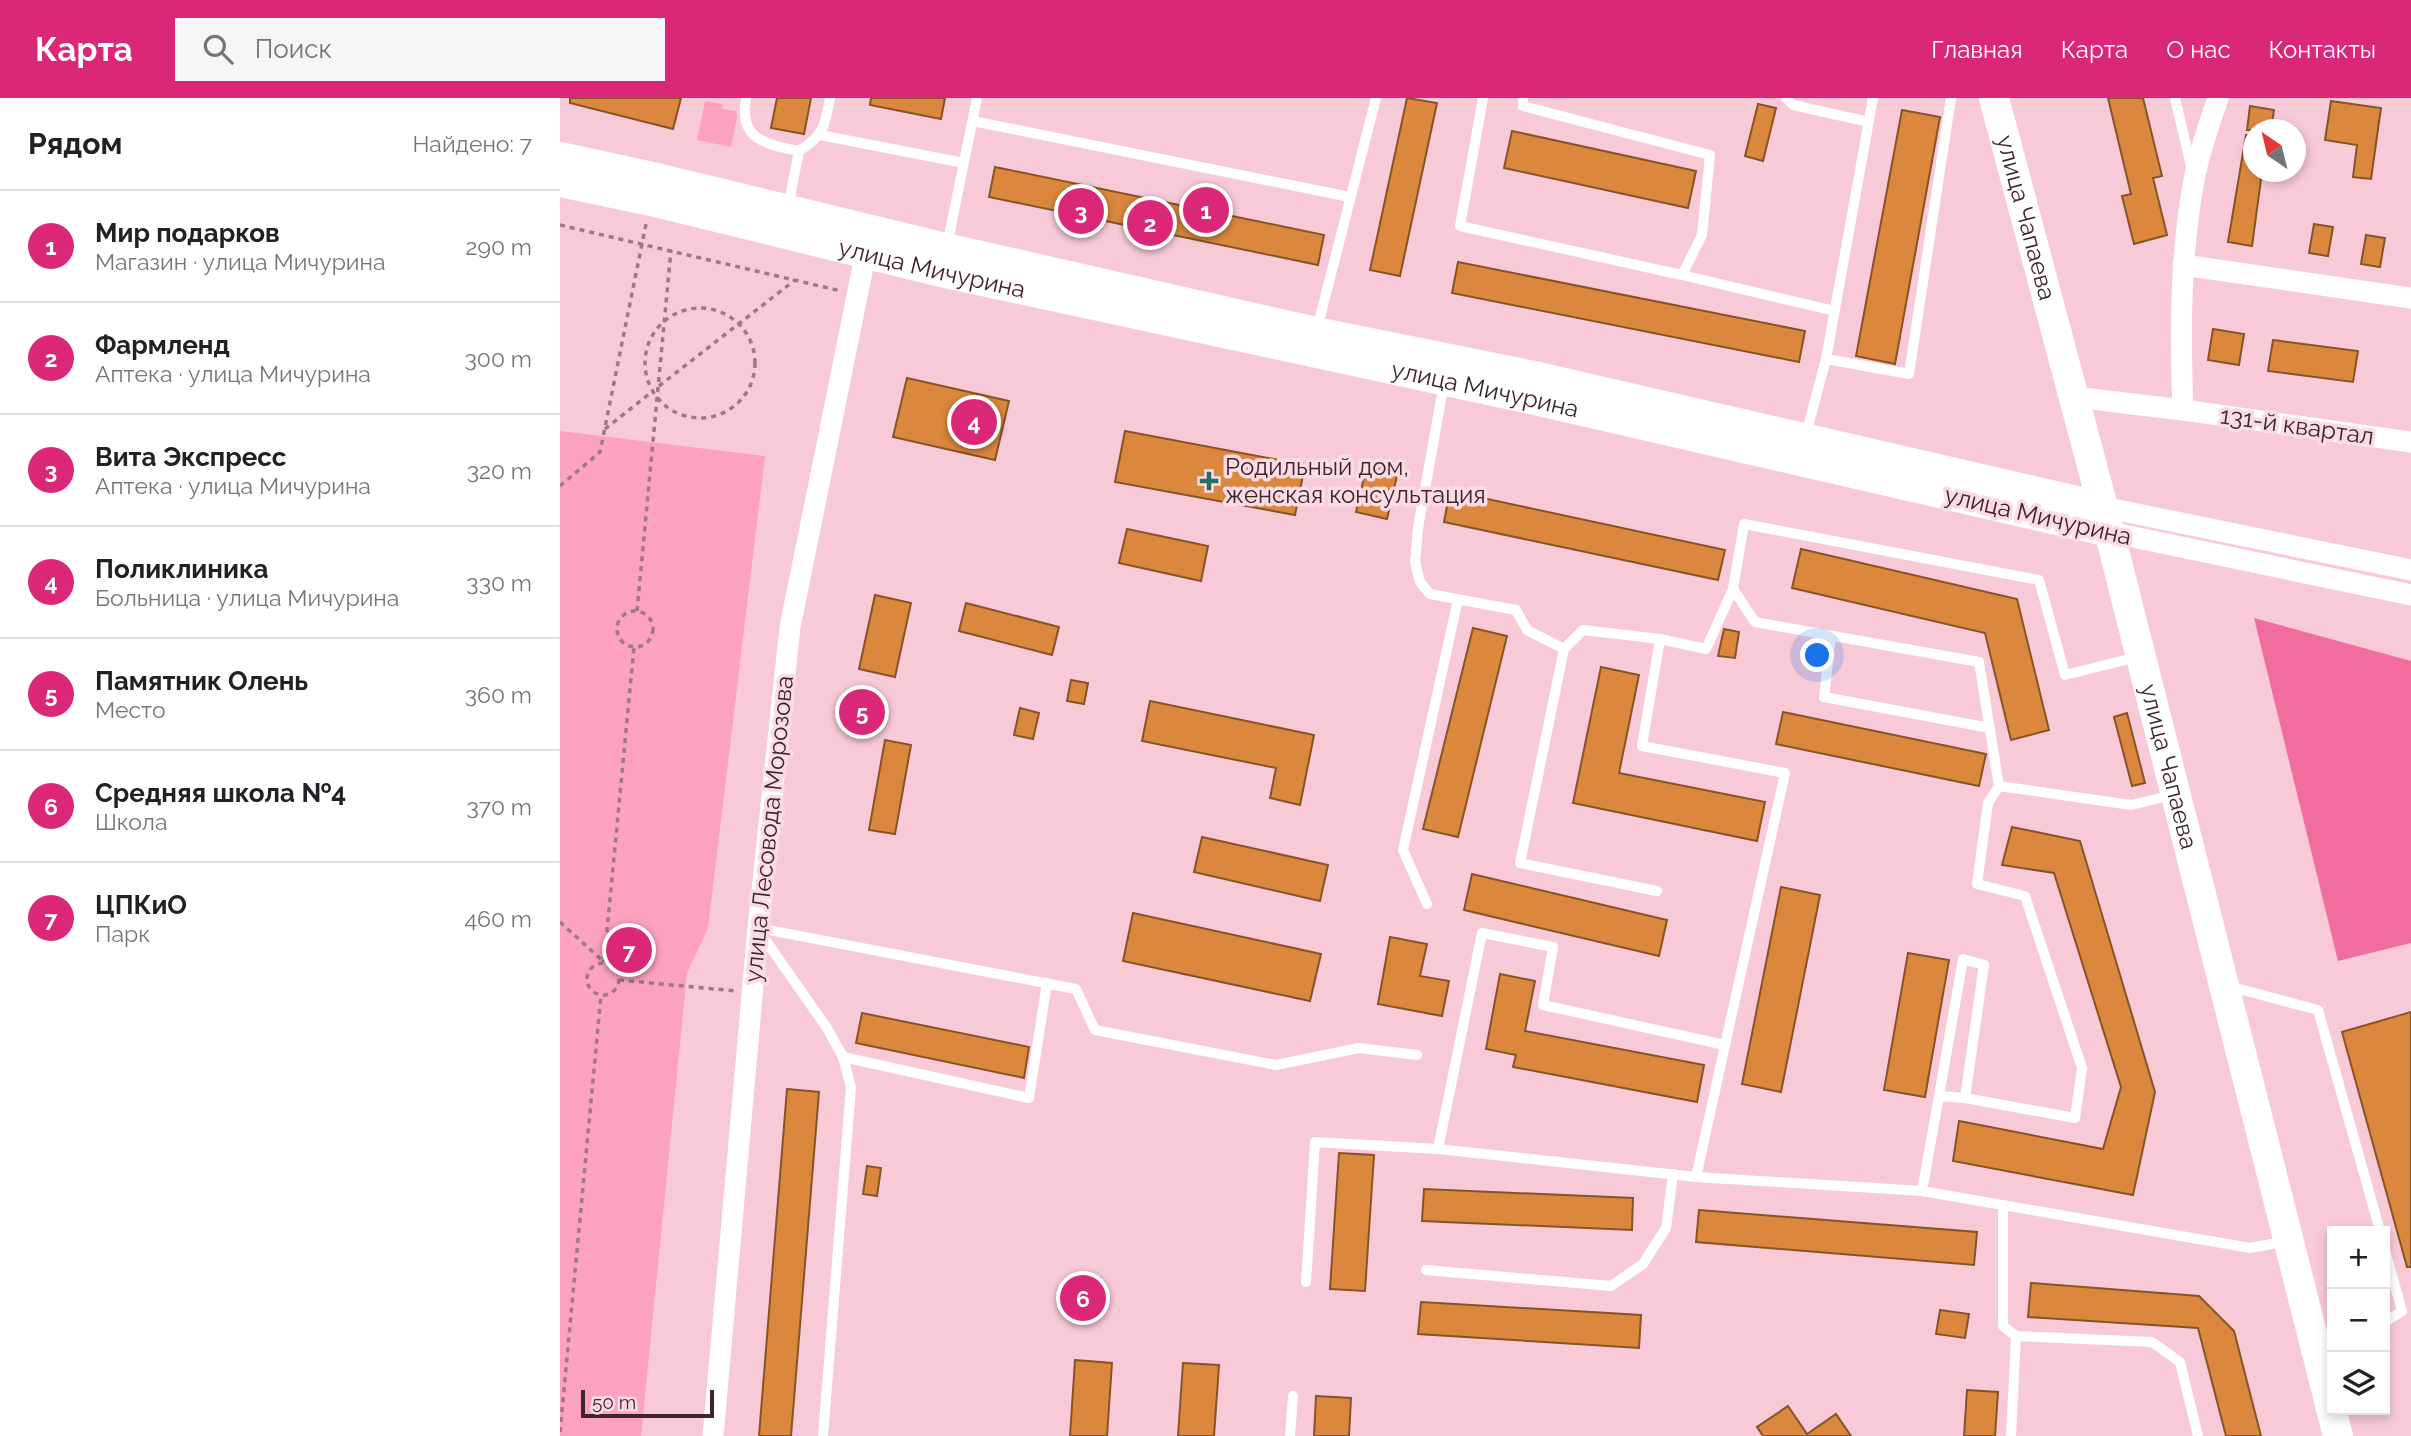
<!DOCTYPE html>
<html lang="ru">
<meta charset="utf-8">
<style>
:root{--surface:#fff;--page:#f6f6f6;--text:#202124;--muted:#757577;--line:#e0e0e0;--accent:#db2777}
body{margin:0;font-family:Raleway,sans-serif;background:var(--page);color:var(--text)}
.controls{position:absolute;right:21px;bottom:21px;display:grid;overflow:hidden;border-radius:0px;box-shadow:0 4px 10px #0003}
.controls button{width:63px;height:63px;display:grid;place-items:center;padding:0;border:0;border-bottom:2px solid var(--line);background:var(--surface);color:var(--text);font:35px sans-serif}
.compass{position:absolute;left:1683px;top:21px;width:63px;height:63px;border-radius:50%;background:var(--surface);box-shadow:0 4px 10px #0003;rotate:325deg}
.scale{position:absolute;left:21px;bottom:18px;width:133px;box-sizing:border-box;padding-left:7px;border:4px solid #40232d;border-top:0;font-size:19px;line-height:24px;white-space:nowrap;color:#40232d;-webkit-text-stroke:5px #fbdce5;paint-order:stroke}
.you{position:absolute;left:1258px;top:558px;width:24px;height:24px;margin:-18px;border:5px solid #fff;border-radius:50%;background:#1a73e8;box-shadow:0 0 0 10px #1a73e833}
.badge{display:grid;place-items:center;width:46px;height:46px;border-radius:50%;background:var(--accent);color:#fff;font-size:23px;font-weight:700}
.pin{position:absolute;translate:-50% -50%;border:4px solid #fff;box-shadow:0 2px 7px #0006}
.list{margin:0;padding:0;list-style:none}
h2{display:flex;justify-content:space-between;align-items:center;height:91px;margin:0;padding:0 28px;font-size:30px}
h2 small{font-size:23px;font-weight:400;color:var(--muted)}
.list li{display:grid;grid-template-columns:46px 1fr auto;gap:21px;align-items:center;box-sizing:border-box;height:112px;padding:0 28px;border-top:2px solid var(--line)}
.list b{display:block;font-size:26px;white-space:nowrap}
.list p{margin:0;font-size:23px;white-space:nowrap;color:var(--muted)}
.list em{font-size:23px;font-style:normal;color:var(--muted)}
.icon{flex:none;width:38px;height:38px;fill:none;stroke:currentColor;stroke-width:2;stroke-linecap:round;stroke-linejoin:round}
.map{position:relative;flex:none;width:1851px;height:1338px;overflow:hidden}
header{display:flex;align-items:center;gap:42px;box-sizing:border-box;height:98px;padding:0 35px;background:var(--accent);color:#fff}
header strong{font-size:33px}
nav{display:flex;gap:38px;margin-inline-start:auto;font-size:24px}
.search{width:490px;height:63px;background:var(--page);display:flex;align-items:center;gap:18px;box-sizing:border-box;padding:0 24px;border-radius:0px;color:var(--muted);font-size:26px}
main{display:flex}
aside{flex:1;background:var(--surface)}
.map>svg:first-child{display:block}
.green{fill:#fca1be}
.forest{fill:#f16d9e}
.building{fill:#db883e;stroke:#885326;stroke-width:2}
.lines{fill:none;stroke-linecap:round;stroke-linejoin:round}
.path{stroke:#9e7884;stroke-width:3.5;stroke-dasharray:5 5;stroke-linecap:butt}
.lane{stroke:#fff;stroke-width:10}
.street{stroke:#fff;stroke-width:21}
.secondary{stroke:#fff;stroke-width:30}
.poi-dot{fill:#286d61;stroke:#fbdce5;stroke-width:2.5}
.labels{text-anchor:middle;stroke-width:7;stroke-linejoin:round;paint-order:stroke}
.street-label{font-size:24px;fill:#40232d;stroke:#fbdce5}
.poi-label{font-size:24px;fill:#40232d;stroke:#fbdce5;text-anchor:start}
</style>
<header>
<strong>Карта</strong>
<div class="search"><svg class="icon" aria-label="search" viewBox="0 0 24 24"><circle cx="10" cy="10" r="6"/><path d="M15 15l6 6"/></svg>Поиск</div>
<nav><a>Главная</a><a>Карта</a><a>О нас</a><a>Контакты</a></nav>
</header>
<main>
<aside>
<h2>Рядом<small>Найдено: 7</small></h2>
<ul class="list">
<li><span class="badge">1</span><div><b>Мир подарков</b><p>Магазин · улица Мичурина</p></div><em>290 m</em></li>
<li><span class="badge">2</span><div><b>Фармленд</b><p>Аптека · улица Мичурина</p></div><em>300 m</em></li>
<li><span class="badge">3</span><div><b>Вита Экспресс</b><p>Аптека · улица Мичурина</p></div><em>320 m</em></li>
<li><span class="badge">4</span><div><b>Поликлиника</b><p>Больница · улица Мичурина</p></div><em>330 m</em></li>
<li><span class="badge">5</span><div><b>Памятник Олень</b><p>Место</p></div><em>360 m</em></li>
<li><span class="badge">6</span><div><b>Средняя школа №4</b><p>Школа</p></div><em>370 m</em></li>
<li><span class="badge">7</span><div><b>ЦПКиО</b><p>Парк</p></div><em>460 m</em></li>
</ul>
</aside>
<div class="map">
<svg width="1851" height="1338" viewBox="0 0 1851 1338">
<rect width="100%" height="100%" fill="#f8cad7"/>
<!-- green -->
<g class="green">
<path d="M145 3 163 6 162 11 176 13 177 19 171 49 137 42Z"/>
<path d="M0 333 205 358 148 830 127 875 81 1338H0Z"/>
</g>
<!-- forest -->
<path class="forest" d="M1694 520 1851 563V845L1778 863Z"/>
<!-- building -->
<g class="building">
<path d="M10 0H121L113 31 10 5Z"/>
<path d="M217 0H251L244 36 211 30Z"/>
<path d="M311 0H385L381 21 310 7Z"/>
<path d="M847 0 877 5 840 178 810 172Z"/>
<path d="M1548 0H1583L1602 78 1593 80 1607 137 1574 146 1562 98 1571 96Z"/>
<path d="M1771 3 1821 10 1811 81 1793 79 1797 47 1765 42Z"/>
<path d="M1198 6 1216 10 1203 63 1185 58Z"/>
<path d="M1690 8 1714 12 1711 32H1687Z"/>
<path d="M1342 12 1380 19 1335 266 1296 258Z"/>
<path d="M952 33 1136 73 1128 110 944 70Z"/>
<path d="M1686 37H1693V74H1702L1692 148 1668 144Z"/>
<path d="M435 69 764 137 758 167 429 99Z"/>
<path d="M1754 126 1773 129 1768 158 1749 155Z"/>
<path d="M1806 137 1825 140 1820 169 1801 166Z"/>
<path d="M898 164 1245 233 1239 264 892 195Z"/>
<path d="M1653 231 1684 236 1679 267 1648 262Z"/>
<path d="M1713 242 1798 253 1793 284 1708 273Z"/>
<path d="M347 280 449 303 435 362 333 339Z"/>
<path d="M565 333 745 367 735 417 555 384Z"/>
<path d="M808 362 839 369 827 421 796 414Z"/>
<path d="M890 393 1165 452 1158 482 884 424Z"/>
<path d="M567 431 648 448 641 483 559 465Z"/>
<path d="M1241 451 1457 501 1489 632 1451 642 1425 535 1232 490Z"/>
<path d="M315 497 351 505 335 579 299 571Z"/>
<path d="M406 505 499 529 492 557 399 533Z"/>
<path d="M913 530 947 538 898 739 863 731Z"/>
<path d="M1164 531 1179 534 1175 560 1158 558Z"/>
<path d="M1041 569 1079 577 1059 675 1205 704 1197 743 1013 705Z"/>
<path d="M511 582 528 585 524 606 507 603Z"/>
<path d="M590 603 754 637 740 707 710 700 716 670 582 643Z"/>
<path d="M460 610 479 615 473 641 454 637Z"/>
<path d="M1223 614 1426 656 1419 688 1216 646Z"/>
<path d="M1567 615 1585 685 1572 688 1554 619Z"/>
<path d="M325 642 351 647 335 736 309 732Z"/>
<path d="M1452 729 1520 743 1595 994 1573 1097 1393 1063 1399 1023 1543 1051 1561 989 1494 775 1442 767Z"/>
<path d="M642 739 768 767 760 803 634 774Z"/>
<path d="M912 776 1107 822 1099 858 904 812Z"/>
<path d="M1221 789 1260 797 1221 994 1182 986Z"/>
<path d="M573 815 761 856 750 903 563 863Z"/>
<path d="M830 839 867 846 860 878 889 883 882 918 818 906Z"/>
<path d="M1348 855 1389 862 1365 999 1324 992Z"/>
<path d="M940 876 975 883 965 933 1144 967 1137 1004 953 969 956 957 926 951Z"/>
<path d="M1851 914V1169H1847L1782 934Z"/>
<path d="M302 915 469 949 464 980 296 945Z"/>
<path d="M227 991 259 994 231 1338H199Z"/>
<path d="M779 1055 814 1057 805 1193 770 1191Z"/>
<path d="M307 1068 321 1070 317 1098 303 1096Z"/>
<path d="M864 1091 1073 1100 1072 1132 862 1123Z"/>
<path d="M1139 1112 1417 1134 1414 1167 1136 1144Z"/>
<path d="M1471 1185 1639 1198 1674 1233 1701 1338H1666L1638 1230 1468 1219Z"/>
<path d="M861 1204 1081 1217 1079 1250 858 1236Z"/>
<path d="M1380 1212 1409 1216 1405 1240 1376 1236Z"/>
<path d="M515 1262 552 1265 547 1338H510Z"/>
<path d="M623 1265 659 1267 654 1338H618Z"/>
<path d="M1407 1292 1438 1294 1435 1338H1404Z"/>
<path d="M756 1298 791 1300 789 1338H754Z"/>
<path d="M1228 1308 1247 1336 1276 1316 1291 1338H1203L1197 1329Z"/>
</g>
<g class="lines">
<!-- path -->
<g class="path">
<path d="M0 127 281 193"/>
<circle cx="140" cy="265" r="55"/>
<path d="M99 288 235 182"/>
<path d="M45 331 93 293"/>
<path d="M0 388 40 354 86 126"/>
<path d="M77 513 111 152"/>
<circle cx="75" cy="531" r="18"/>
<path d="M0 824 44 864"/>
<path d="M44 864 74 549"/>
<circle cx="43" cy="881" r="16"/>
<path d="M59 882 176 893"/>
<path d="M0 1334 41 897"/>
</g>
<!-- lane -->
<g class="lane">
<path d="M186 0C178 42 206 46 239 53 264 37 265 28 270 0"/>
<path d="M923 0 900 128 1122 177 1142 137 1150 57 963 8V0"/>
<path d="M1226 0 1233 7 1309 24"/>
<path d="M1615 0 1632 72"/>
<path d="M413 23 790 99"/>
<path d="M260 37 404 65"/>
<path d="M228 109 239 53"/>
<path d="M387 148 417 0"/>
<path d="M1122 177 1275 213"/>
<path d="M757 231 816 0"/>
<path d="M1266 261 1313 0"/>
<path d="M884 285 858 430 855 464 860 484 870 496 956 512 967 532 1004 551"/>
<path d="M1245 340 1266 261 1349 276 1391 0"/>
<path d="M1173 491 1146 551 1100 541 1082 648 1225 675 1136 1079 1362 1093"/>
<path d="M1271 538 1264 599 1430 630"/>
<path d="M1577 559 1505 577 1479 482 1184 426 1173 491 1195 524 1419 564 1439 688 1571 707 1613 697"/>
<path d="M1439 688 1428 705 1417 786 1465 798 1522 970 1515 1020 1405 1000 1379 998 1362 1093 1690 1150 1727 1143"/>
<path d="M1097 793 960 765 1004 551 1023 532 1100 541"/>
<path d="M867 806 843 752 898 501"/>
<path d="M198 830 516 891 535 932 716 967 799 950 857 957"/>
<path d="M199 833 267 930 283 959 291 989 263 1338"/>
<path d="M1668 888 1758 912 1820 1133"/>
<path d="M283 959 469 1000 487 885"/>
<path d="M1379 998 1403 861 1424 867 1405 1000"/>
<path d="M1136 1079 878 1051 922 835 993 849 983 907 1165 947"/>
<path d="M1443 1107V1228L1456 1238 1592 1244 1620 1264 1638 1338"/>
<path d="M1825 1152 1842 1213 1825 1224"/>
<path d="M866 1172 1051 1188 1083 1166 1106 1130 1113 1076"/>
<path d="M746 1184 755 1044 878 1051"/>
<path d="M730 1338 733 1298"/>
<path d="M1451 1338 1456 1238"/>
</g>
<!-- street -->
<g class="street">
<path d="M1623 167 1851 200"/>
<path d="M1514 299 1623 312 1851 344"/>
<path d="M1623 312C1620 235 1620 158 1634 82 1639 54 1649 27 1658 0"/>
<path d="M1543 409 1851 472"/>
<path d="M1549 434 1851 497"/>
<path d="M153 1338 198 830 230 529 308 144"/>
</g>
<!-- secondary -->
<g class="secondary">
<path id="s1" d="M1434 0 1543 409 1778 1338"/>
<path d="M0 59 97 80 386 150 756 234 979 279 1543 409"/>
<path id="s2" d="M0 84 91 103 381 174 975 302 1549 434"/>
</g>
</g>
<!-- markers -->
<path class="poi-dot" d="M645.5 372.5h7v7h7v7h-7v7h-7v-7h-7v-7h7z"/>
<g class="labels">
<!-- street labels -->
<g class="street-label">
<text dy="8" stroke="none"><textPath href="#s1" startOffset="124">улица Чапаева</textPath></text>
<text dy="8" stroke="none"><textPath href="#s2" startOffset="382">улица Мичурина</textPath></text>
<text dy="8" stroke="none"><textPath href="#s2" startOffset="948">улица Мичурина</textPath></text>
<text transform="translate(1737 328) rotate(8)" y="8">131-й квартал</text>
<text transform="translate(1478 418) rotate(13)" y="8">улица Мичурина</text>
<text dy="8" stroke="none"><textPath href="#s1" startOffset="691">улица Чапаева</textPath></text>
<text transform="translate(209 731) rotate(-84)" y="8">улица Лесовода Морозова</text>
</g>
<!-- poi labels -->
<g class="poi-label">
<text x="665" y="377">Родильный дом,<tspan x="665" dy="28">женская консультация</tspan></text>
</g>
</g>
</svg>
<div class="controls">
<button>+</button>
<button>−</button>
<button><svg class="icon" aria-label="layers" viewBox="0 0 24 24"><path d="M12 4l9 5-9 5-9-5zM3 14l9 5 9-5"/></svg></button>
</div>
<svg class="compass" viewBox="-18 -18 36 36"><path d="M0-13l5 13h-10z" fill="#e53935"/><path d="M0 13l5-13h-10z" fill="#757577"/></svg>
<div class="scale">50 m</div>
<div class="you"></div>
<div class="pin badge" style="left:646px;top:112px">1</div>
<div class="pin badge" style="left:590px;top:125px">2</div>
<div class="pin badge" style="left:521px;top:113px">3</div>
<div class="pin badge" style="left:414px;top:324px">4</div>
<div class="pin badge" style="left:302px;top:614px">5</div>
<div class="pin badge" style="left:523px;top:1200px">6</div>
<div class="pin badge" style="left:69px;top:852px">7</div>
</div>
</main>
